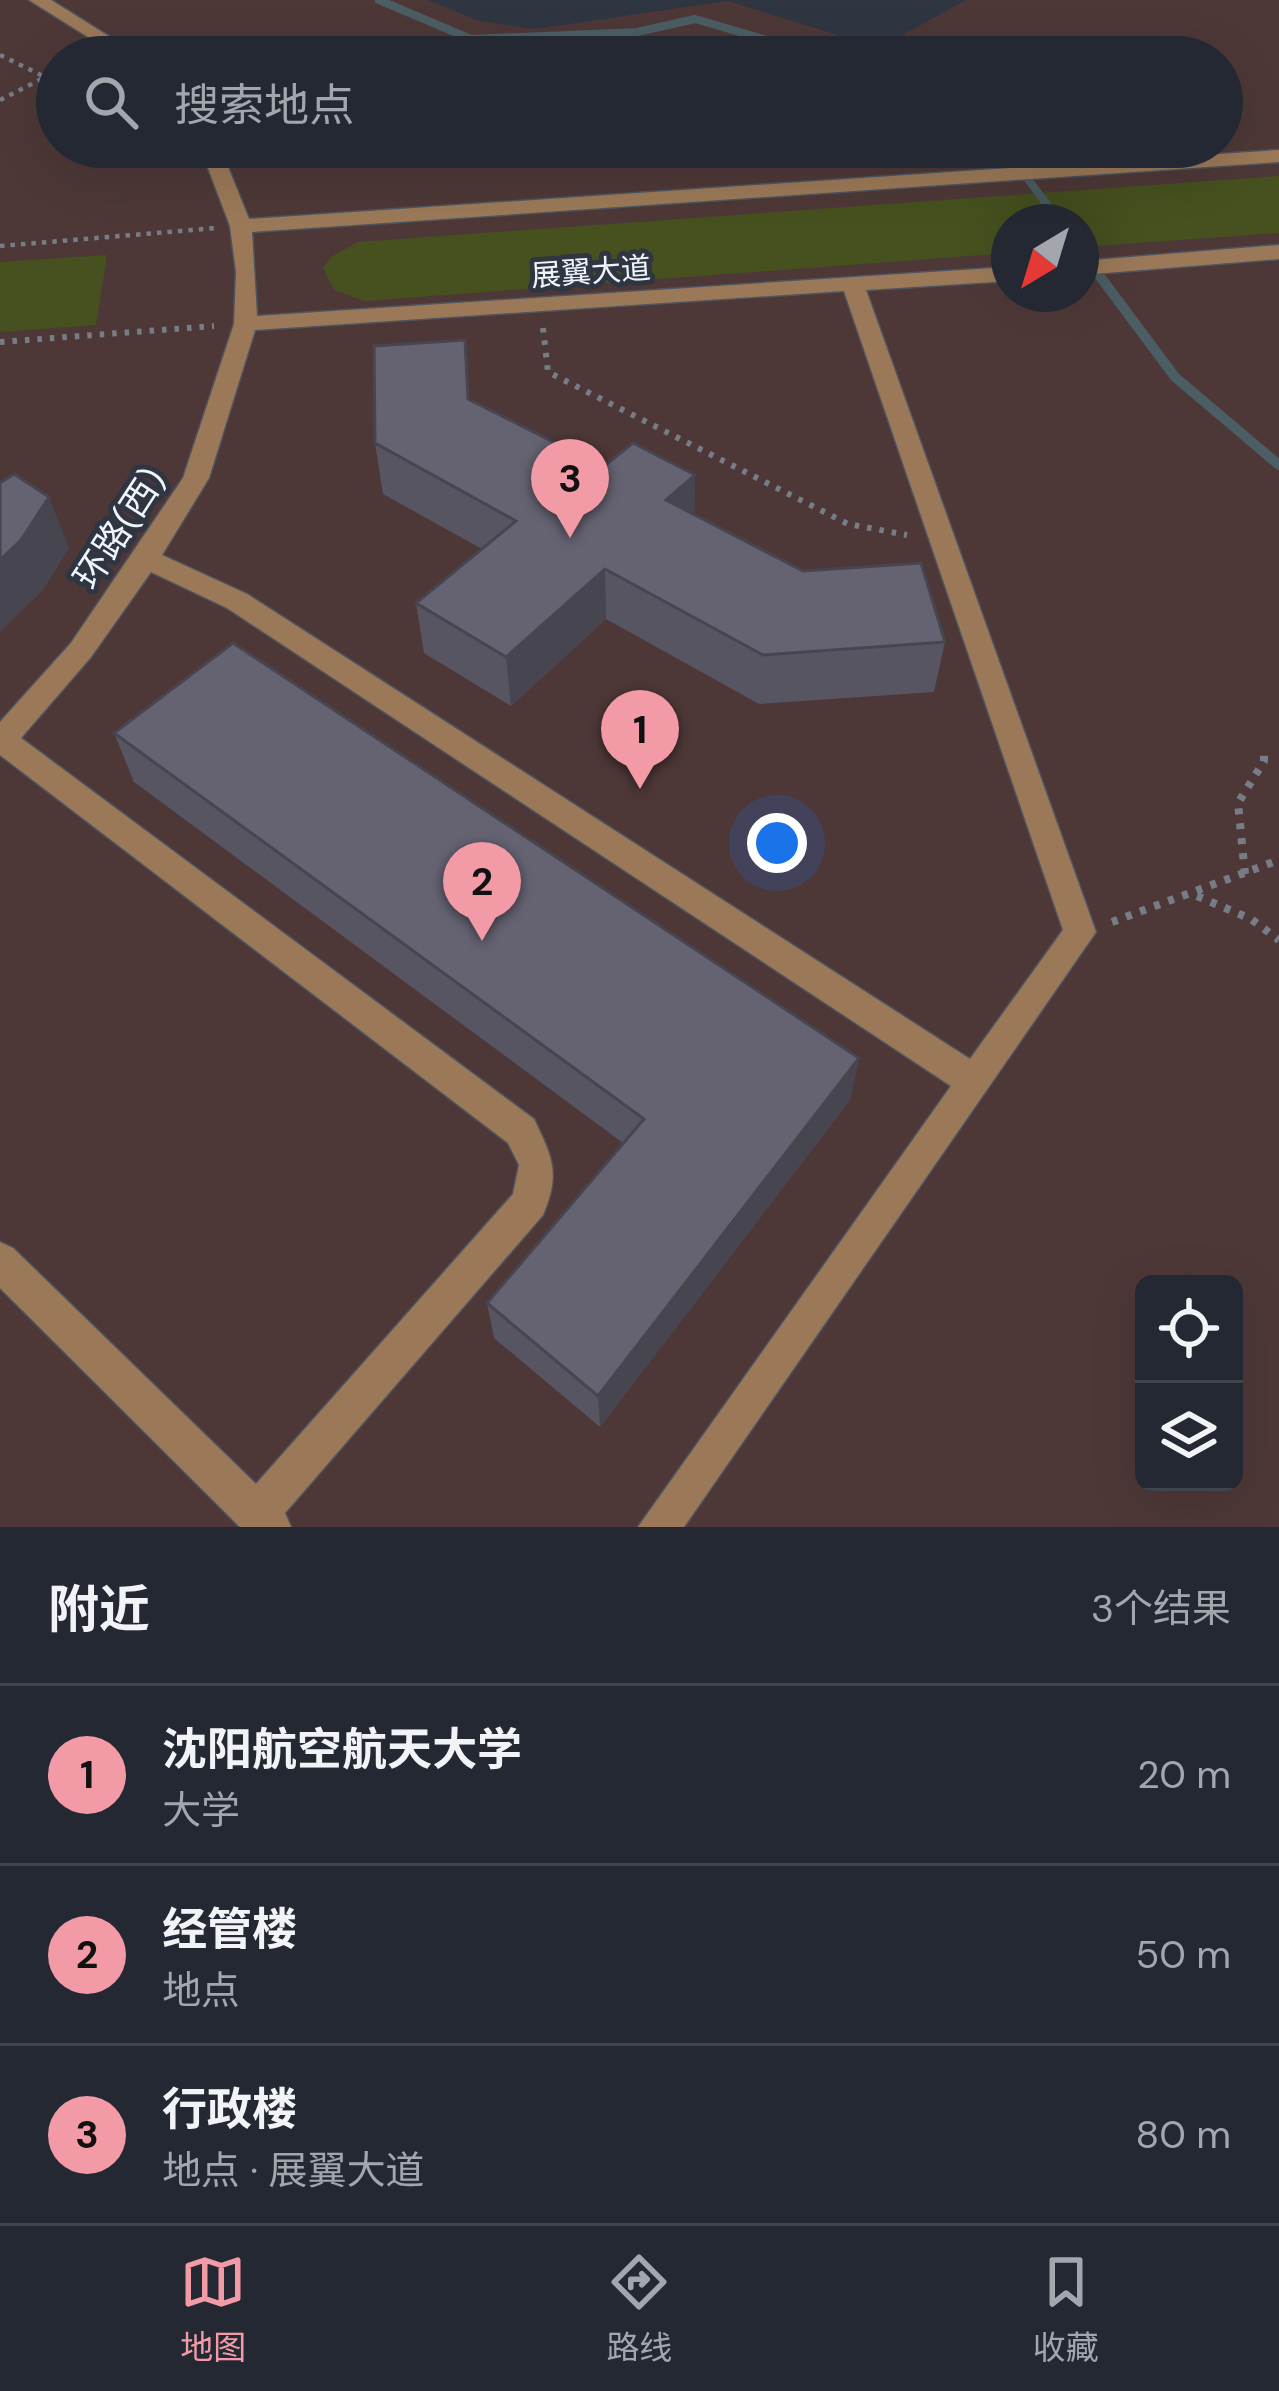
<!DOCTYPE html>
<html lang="zh">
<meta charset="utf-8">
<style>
:root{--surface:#232832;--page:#2f343e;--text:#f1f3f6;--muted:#a3a6ac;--line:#40444d;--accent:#f39aa7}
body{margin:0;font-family:"DM Sans","Noto Sans SC",sans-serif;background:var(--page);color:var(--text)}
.controls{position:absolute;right:36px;bottom:36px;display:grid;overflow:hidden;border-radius:18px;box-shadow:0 12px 48px #0002}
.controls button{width:108px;height:108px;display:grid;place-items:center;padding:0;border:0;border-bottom:3px solid var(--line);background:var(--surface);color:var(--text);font:60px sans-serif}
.compass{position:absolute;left:991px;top:204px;width:108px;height:108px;border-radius:50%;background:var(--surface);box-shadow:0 12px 48px #0002;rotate:218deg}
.you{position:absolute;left:777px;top:843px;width:42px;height:42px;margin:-30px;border:9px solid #fff;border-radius:50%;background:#1a73e8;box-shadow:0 0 0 18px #1a73e833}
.badge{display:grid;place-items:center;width:78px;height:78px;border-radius:50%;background:var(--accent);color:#111;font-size:39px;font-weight:700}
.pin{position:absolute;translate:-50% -99px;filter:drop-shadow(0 3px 6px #0008)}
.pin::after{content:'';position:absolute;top:63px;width:42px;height:36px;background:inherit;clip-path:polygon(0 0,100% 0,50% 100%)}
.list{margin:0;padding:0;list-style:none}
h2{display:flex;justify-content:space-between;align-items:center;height:156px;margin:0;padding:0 48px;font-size:51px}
h2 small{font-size:39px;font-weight:400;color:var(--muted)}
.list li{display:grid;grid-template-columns:78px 1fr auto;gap:36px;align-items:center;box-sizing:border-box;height:180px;padding:0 48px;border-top:3px solid var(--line)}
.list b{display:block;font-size:45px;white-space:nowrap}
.list p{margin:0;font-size:39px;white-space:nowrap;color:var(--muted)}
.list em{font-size:39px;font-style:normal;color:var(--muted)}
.icon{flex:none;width:66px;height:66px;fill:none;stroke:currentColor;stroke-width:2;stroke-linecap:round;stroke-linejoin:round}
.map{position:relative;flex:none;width:1279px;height:1527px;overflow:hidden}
.search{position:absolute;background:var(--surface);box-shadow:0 12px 48px #0002;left:36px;right:36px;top:36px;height:132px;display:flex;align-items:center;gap:30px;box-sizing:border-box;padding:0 42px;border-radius:66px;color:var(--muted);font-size:45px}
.sheet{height:696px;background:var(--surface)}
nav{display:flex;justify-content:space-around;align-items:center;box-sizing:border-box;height:168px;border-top:3px solid var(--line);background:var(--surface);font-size:33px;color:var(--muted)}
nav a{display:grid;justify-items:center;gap:6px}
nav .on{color:var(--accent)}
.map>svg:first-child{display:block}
.education{fill:#4d3837;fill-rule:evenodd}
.green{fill:#46511f}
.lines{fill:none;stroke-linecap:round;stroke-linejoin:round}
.stream-far1{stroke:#4b5e63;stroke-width:8}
.stream{stroke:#4b5e63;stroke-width:10}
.minor-casing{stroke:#4e5560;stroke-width:3}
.path-far2{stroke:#777d87;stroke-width:4.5;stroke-dasharray:4.5 6;stroke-linecap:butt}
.path-far1{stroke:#777d87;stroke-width:6;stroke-dasharray:4.5 8;stroke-linecap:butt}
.path{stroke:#777d87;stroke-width:8;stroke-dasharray:6 9;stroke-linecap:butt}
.minor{fill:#9b7958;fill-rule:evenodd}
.wall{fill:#575562}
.shaded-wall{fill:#474550}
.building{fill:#656372;stroke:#474550;stroke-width:3}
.labels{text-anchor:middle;stroke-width:10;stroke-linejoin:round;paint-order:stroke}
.far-street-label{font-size:30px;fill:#eff5fc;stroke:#2f3642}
.street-label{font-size:36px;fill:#eff5fc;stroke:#2f3642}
</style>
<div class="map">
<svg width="1279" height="1527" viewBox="0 0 1279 1527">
<rect width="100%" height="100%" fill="#2f3642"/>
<!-- education -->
<path class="education" d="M0 0H428L479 21 534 29 728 1 879 48 966 0H1279V1527H0ZM57 57H1222V147H57ZM1009 222H1081V294H1009ZM1144 1284H1234V1482H1144Z"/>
<!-- green -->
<g class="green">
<path d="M1279 176V233L1081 247V222H1009V253L364 301 334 290 323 268 331 257 358 242Z"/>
<path d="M107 255 96 325 0 332V262Z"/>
</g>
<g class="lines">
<!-- stream-far1 -->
<g class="stream-far1">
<path d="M379 0 471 39 637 32 695 19 825 57"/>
<path d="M1004 147 1060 222"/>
<path d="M1081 251 1095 270"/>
</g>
<!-- stream -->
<path class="stream" d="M1093 267 1175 377 1279 465"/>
<!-- minor casing -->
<g class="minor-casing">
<g id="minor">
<path d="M29 0H51L142 57H120Z"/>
<path d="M200 147H220L249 219 1279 150V162L252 232 257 316 1009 267V281L866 290 1096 932 684 1527H638L951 1086 227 608 151 572 91 657 21 738 534 1119C552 1157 561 1173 543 1215L285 1513 291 1527H240L0 1288V1242L13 1248 256 1484 513 1194 519 1165 508 1143 0 755V722L71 643 183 478 234 324 236 272 230 226ZM844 291 1063 930 970 1059 247 594 162 555 209 478 255 330Z"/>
<path d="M1279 245V259L1081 275V261Z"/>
</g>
</g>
<!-- path-far2 -->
<g class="path-far2">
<path d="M0 55 43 76"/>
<path d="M0 100 57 71"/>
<path d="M0 246 216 228"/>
</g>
<!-- path-far1 -->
<g class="path-far1">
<path d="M543 328 548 372 848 524 907 535"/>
<path d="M0 342 214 326"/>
</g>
<!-- path -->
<g class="path">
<path d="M1245 874 1238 803 1264 761V753"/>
<path d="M1197 896 1251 919 1279 940"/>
<path d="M1112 922 1279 860"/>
</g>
<!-- minor -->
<use href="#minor" class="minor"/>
</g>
<!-- wall -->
<g class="wall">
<path d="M471 400 603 467 695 475 694 515 945 642 934 692 759 704 606 619 511 706 424 653 416 603 482 549 383 494 375 443Z"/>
<path d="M114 733 859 1058 850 1100 600 1427 494 1338 487 1303 623 1143 134 782Z"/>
</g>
<!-- shaded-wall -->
<g class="shaded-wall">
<path d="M695 475 694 525 666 500Z"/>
<path d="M49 497 69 548 43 590 0 632V560Z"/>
<path d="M605 569 606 619 511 706 506 657Z"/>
<path d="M859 1058 850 1100 600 1427 598 1396Z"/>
</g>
<!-- building -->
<g class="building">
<path d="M465 340 468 399 603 467 633 443 695 475 666 500 803 571 921 563 945 642 763 655 605 569 506 657 416 603 516 521 375 443 374 346Z"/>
<path d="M14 474 49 497 21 540 0 560V483Z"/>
<path d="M233 643 859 1058 598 1396 487 1303 644 1119 114 733Z"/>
</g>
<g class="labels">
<!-- far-street labels -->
<g class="far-street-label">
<text transform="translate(591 272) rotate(-4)" y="10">展翼大道</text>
</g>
<!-- street labels -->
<g class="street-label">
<text transform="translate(119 528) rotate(-57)" y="13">环路(西)</text>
</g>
</g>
</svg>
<div class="controls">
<button><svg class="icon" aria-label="locate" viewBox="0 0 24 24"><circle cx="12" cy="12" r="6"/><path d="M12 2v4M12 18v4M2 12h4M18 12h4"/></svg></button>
<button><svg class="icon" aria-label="layers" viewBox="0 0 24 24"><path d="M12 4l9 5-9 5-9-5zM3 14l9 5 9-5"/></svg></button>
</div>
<svg class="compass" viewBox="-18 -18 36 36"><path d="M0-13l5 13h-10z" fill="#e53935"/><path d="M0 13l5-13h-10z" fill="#a3a6ac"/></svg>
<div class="you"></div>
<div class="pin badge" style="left:640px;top:789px">1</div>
<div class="pin badge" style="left:482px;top:941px">2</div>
<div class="pin badge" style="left:570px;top:538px">3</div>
<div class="search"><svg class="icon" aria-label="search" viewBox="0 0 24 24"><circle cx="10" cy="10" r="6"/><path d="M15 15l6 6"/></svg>搜索地点</div>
</div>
<section class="sheet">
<h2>附近<small>3个结果</small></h2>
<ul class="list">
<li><span class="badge">1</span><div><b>沈阳航空航天大学</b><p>大学</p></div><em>20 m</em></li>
<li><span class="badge">2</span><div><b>经管楼</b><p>地点</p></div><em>50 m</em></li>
<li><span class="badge">3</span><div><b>行政楼</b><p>地点 · 展翼大道</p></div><em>80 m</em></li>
</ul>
</section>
<nav>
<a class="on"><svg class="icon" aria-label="map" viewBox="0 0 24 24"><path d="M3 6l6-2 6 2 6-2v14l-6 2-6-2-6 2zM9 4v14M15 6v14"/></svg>地图</a>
<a><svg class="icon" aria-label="directions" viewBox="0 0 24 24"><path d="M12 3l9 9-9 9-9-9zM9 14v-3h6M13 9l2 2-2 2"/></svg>路线</a>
<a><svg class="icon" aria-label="saved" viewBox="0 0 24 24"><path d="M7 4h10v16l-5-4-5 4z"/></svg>收藏</a>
</nav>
